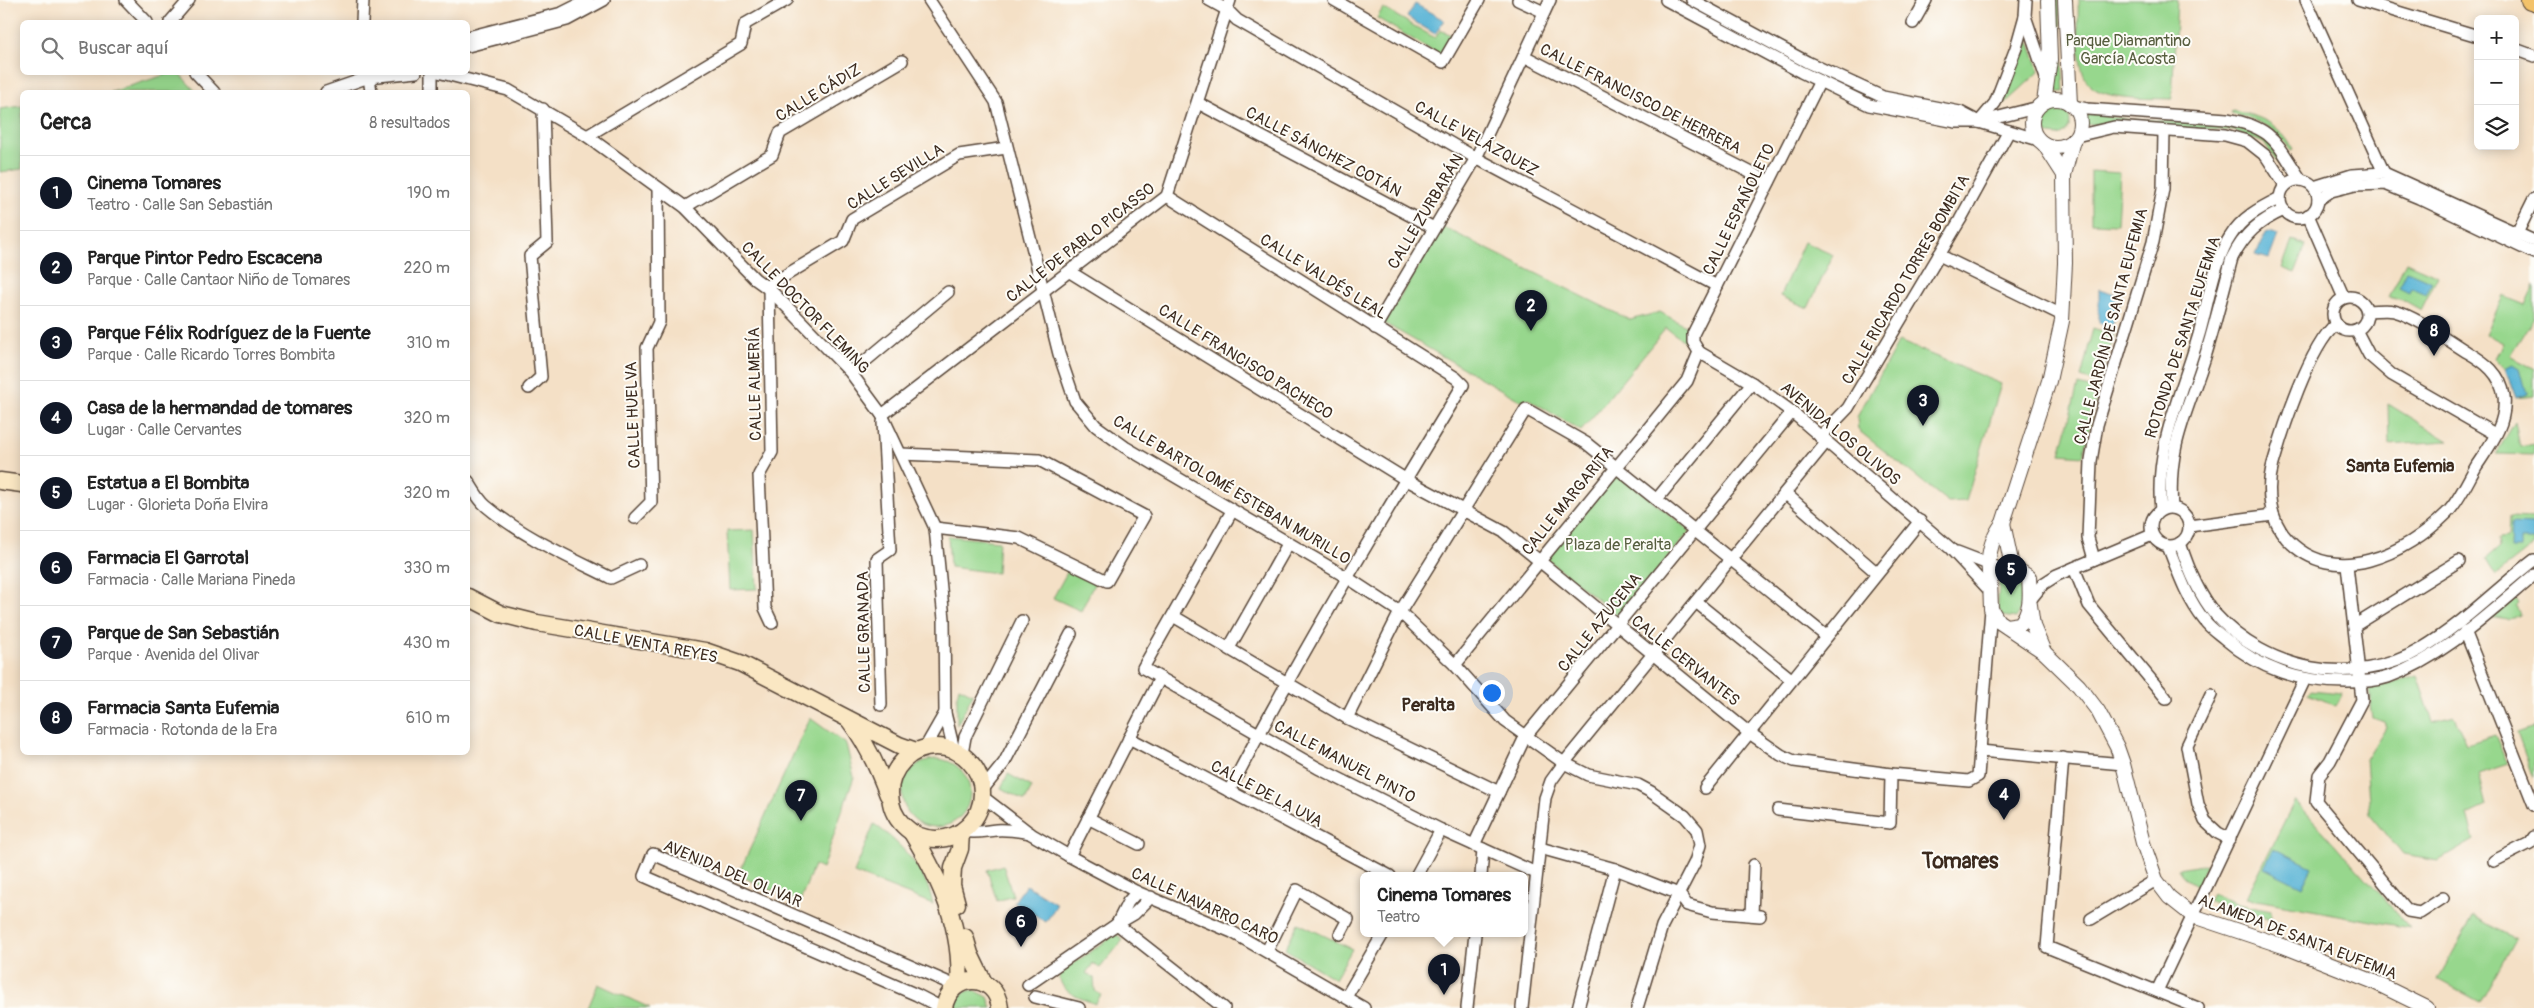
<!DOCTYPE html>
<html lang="es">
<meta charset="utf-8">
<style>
:root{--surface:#fff;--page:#f6f6f6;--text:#222;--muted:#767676;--line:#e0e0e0;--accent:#111827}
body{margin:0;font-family:Pangolin,sans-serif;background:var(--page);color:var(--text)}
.controls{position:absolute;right:15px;top:15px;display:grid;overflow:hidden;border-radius:8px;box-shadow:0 2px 12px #0003}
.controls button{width:45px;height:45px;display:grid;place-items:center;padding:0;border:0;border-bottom:1px solid var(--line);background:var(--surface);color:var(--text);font:25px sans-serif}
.you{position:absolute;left:1491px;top:692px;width:18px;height:18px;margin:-12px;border:4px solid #fff;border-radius:50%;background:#1a73e8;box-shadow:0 0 0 8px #1a73e833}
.badge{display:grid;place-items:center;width:32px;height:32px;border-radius:50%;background:var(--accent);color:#fff;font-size:16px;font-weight:700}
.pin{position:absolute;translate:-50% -41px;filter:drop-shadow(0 1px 2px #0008)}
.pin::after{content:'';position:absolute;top:26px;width:18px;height:15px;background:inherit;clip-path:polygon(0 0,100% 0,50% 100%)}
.popup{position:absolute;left:1360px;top:872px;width:168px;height:65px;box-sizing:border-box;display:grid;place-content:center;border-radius:8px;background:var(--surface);filter:drop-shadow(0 1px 4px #0005);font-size:16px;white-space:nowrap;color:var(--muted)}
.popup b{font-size:19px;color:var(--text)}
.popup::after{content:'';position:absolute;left:50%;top:100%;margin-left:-10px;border:10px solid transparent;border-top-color:var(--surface)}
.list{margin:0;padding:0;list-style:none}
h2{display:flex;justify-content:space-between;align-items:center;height:65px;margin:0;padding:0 20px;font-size:21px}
h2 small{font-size:16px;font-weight:400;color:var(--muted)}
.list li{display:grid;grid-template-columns:32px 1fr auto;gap:15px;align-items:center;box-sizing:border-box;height:75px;padding:0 20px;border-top:1px solid var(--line)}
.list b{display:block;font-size:19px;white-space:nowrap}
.list p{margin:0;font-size:16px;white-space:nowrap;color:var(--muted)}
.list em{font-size:16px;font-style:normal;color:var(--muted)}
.icon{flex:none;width:28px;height:28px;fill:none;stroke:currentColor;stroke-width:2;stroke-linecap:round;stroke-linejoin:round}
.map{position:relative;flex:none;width:2534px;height:1008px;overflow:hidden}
.search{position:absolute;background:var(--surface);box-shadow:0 2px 12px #0003;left:20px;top:20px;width:450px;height:55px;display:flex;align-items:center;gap:12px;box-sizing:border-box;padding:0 18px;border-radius:8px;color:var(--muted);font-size:19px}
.panel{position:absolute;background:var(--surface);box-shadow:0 2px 12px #0003;left:20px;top:90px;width:450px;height:665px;border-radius:8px}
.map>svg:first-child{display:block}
.green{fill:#97d78d;stroke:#698056}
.water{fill:#59b4d6;stroke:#4a6f7a}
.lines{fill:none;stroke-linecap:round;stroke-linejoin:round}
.minor-casing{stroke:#574537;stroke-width:14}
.tertiary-casing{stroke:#574537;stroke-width:16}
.secondary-casing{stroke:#574537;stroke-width:19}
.motorway-casing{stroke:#574537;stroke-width:22}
.minor{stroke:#fff;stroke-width:11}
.tertiary{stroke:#fff;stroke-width:14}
.secondary{stroke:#fae7c3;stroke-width:16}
.motorway{stroke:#f3c26a;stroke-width:20}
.labels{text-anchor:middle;stroke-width:4;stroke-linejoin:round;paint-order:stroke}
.park-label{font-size:16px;fill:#575e3f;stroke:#fdfcf7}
.street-label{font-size:16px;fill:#3b2a1e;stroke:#fdfcf7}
.neighbourhood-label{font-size:18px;font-weight:bold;fill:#3b2a1e;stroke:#fdfcf7}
.district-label{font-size:21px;font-weight:bold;fill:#3b2a1e;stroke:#fdfcf7}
</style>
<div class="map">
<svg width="2534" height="1008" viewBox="0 0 2534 1008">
<rect width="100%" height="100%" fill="#fdfcf7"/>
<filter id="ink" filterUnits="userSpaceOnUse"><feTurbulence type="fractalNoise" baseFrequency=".02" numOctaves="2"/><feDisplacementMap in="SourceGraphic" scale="10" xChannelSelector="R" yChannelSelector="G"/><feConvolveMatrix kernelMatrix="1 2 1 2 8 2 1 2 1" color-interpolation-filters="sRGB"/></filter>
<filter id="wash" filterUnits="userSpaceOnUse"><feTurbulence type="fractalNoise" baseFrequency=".0096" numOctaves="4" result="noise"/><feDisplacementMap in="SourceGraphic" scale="20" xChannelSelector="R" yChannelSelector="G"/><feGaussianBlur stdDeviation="1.12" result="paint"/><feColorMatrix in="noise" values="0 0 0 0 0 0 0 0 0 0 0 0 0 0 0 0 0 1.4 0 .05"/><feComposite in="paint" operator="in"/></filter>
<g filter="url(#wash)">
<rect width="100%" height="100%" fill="#f4e0c6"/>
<!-- green -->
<g class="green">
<path d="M2055 0H2059L2064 92H2053L2056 78Z"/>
<path d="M2078 0H2177L2172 99C2151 98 2103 101 2089 84 2075 69 2079 20 2078 0Z"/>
<path d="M1383 8 1435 38 1440 30 1453 36 1441 56 1377 18Z"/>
<path d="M2024 28 2040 71 2001 107Z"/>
<path d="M171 73H179L196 92H111Z"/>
<path d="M22 106V169L0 172V109Z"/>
<path d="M2082 108 2109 117 2236 126 2264 137 2281 154 2288 172 2284 173 2264 143 2235 131 2108 123 2084 125Z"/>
<circle cx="2056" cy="122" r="14"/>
<path d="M2232 111C2262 116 2278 123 2293 149L2290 150C2276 127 2257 119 2231 114Z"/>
<path d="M2091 171 2120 173 2117 224 2091 223Z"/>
<path d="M1443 227 1630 320 1660 312 1689 328 1687 343 1666 328 1581 431 1527 398 1523 402 1384 323Z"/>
<path d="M2292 240 2306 245 2295 273 2282 268Z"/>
<path d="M1804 242 1833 255 1808 308 1780 296Z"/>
<path d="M2406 262 2438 276 2421 310 2407 302 2389 297Z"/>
<path d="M2534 285V317L2510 355 2534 370V396L2516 398 2505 368 2495 358 2503 343 2486 334 2503 296 2525 305Z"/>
<path d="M2093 328 2114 335 2099 384 2081 378Z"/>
<path d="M1899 341 2001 384 1966 501 1948 502 1858 430 1857 417Z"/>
<path d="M2078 385 2098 390 2083 456 2060 454Z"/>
<path d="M2388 404 2449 441 2389 445Z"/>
<path d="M2515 422 2520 447 2534 444V455L2496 454Z"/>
<path d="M1617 472 1690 531 1619 617 1546 558Z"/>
<path d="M2509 517 2534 518V545L2496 575 2486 559 2500 547 2499 538 2508 537Z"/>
<path d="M754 530 757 589 730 590 727 531Z"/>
<path d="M948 536 999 541 997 573 950 567Z"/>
<path d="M1070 567 1096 580 1081 611 1053 598Z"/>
<path d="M2006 574H2013C2027 584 2025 605 2016 618L2002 616 1998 607 1999 579Z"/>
<path d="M2515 598 2519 603 2516 606 2520 615 2508 620 2489 617Z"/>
<path d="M2417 676 2433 722 2454 716 2467 744 2495 735 2508 764 2478 774 2486 806 2467 815 2474 840 2438 861 2403 855 2370 814 2366 759 2386 727 2384 722 2373 718 2369 690Z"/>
<path d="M959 687 973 694 957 725V696Z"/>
<path d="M2310 690 2343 693 2336 706 2308 694Z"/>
<path d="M810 718 846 744 854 777 822 869 814 865 800 902 738 875Z"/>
<path d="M2534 727V776L2533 777 2517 733Z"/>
<circle cx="936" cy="793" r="34"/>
<path d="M1008 774 1032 787 1025 801 1001 788Z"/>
<path d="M2295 800 2410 928 2246 898Z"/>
<path d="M874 824C901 844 926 869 933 904L854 873Z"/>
<path d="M2208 864 2197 886 2184 878 2178 869Z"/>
<path d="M1003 865 1013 896 997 901 987 870Z"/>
<path d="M2212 894 2238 904 2271 911V919L2208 901Z"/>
<path d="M2473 916 2515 939 2480 1002 2438 979Z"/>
<path d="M1298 923 1352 949 1335 979 1285 949Z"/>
<path d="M1116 934 1123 940 1100 968 1093 964 1086 973 1094 978 1095 991 1101 995 1095 1004C1081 998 1057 992 1060 973Z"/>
<path d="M598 984 650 1008H588Z"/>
<path d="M974 990 988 997 992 1008H954C956 997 962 991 974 990Z"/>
</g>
<!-- water -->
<g class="water">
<path d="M1415 4 1444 20 1435 34 1407 17Z"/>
<path d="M2268 232 2278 235 2269 259 2256 255 2265 233Z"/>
<path d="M2407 271 2432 282 2426 294 2411 287 2409 292 2399 287Z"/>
<path d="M2099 289 2122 296 2112 326 2099 323Z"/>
<path d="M2513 364 2520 368 2527 394 2516 398 2505 368Z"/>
<path d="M2511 523 2534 524V540H2520V549H2510Z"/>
<path d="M2274 848 2312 867 2302 887 2264 868Z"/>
<path d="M1026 885 1057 904 1046 922 1014 902Z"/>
</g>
</g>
<g filter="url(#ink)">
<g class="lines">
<!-- minor casing -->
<g class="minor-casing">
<g id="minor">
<path d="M126 0 147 22"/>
<path d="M929 0 996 102 1059 354 1075 401 1096 426 1125 447 1348 578 1400 612 1455 665 1505 721 1564 763 1588 775 1638 785 1651 792 1685 816 1697 830 1700 845 1695 862 1662 926 1637 1008"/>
<path d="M1209 0 1227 10 1237 20 1476 158 1717 286"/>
<path d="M1334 0 1443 62 1479 0"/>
<path d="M1518 0 1544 12"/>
<path d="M1666 0 1801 72 1869 105 1956 122H1979L2039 140"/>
<path d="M1692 0 1807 62 1883 97 1960 112 1979 122 2039 107"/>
<path d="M2306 0 2384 173"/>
<path d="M2358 0 2478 36"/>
<path d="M2025 16 2047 81"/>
<path d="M170 22 189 0"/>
<path d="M362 22 363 0"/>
<path d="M1913 23 1926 0"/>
<path d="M468 37 562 13 588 0"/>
<path d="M468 46 567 20 604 0"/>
<path d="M2515 49 2534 56"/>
<path d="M1524 56 1769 182"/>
<path d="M195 72 214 92"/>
<path d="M369 72V77L416 72"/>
<path d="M432 72V92"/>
<path d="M438 72 508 90 587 136 685 207 755 279 769 289 795 315 851 373 882 415 935 528 944 619 945 713 954 750"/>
<path d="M326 92 369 77 371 92"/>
<path d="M1198 103 1434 228"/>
<path d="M2073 106 2087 109 2227 119C2275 128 2276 143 2301 180"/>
<path d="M1979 122 1995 103 2016 48 2025 16 2026 0"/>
<path d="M587 136 741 44 745 24 787 0"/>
<path d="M2076 136 2114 127 2225 135 2247 141 2266 156 2285 185"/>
<circle cx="2299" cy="199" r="19"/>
<path d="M2314 187 2352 175 2384 173 2534 241"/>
<path d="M1167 196 1456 378 1463 385C1382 518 1301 652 1229 791"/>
<path d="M2318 200 2331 191 2355 185 2385 184 2419 198 2534 253"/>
<path d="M685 207 772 155 780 133 902 61"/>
<path d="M2308 215 2344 298"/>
<path d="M2514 239 2534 199"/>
<path d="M1939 255 2062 315"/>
<path d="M1070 272 1405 479 1504 532 1748 732 1781 755 1794 761 1891 774 1969 781 1978 776 1991 609"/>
<path d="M766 287 843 241 852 219 959 155 1006 148"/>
<path d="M769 289 772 452 759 475 765 608 772 623"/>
<circle cx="2350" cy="314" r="17"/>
<path d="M2336 324C2309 347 2283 429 2273 464 2266 489 2269 519 2287 539 2334 589 2406 554 2447 513 2459 501 2468 480 2477 465 2491 444 2507 423 2504 396 2501 374 2485 362 2467 352 2446 339 2417 317 2394 311 2386 309 2376 311 2368 311"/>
<path d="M1375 328 1476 158 1550 0"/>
<path d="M2356 330 2369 355 2392 375 2495 434"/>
<path d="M1699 352 1752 383 1792 412 1950 548 1990 591"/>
<path d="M1699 352 1693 342V334L1820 81"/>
<path d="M851 373 948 292"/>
<path d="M529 388 541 377 530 256 547 242 543 109"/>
<path d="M882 415 1167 196 1230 0"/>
<path d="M1820 437 1848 408 1960 220 2009 131"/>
<path d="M901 454 1039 460 1144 516 1107 581 1019 538 935 528"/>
<path d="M468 481C473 489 479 500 486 506 523 537 569 557 611 578L639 565"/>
<path d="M1785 493 1877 573"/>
<path d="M1657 499 1752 383"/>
<path d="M2172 508C2167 445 2187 414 2205 357 2215 325 2223 291 2232 258 2244 234 2259 221 2284 210"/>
<circle cx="2170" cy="527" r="19"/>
<path d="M2161 510C2154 446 2183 391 2200 331 2208 303 2214 261 2230 237 2242 217 2260 208 2280 198"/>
<path d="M1232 511 1143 668 1318 768 1441 830 1536 873"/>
<path d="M635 518 651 502 647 348 659 322 658 188"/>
<path d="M2189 526 2273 515"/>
<path d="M2180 543C2188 568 2198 594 2215 614 2266 671 2354 689 2421 649 2463 624 2496 589 2534 560"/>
<path d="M2168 546C2178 572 2187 599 2205 621 2210 628 2218 633 2225 639 2261 670 2299 682 2347 682 2360 682 2376 681 2388 677 2444 657 2490 612 2534 575"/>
<path d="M1957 552 1996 567"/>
<path d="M2094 559 2088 538 2091 461 2097 425 2153 242 2163 189 2164 131"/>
<path d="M2347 565 2362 700 2330 761 2319 775 2316 801 2408 911 2420 913 2443 898"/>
<path d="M2074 568 2089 605 2166 698"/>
<path d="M2030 600 2043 584 2057 575 2152 535"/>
<path d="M1696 602 1791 679"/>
<path d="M1173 616 1347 718 1499 792"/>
<path d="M2354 626 2459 561"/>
<path d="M2465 631 2534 805"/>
<path d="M1229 648 1288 544"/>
<path d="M1455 665 1687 381 1699 352"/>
<path d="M2211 695 2187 746 2198 804 2205 821 2218 833 2230 839"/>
<path d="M881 705 877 559 890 550 883 422"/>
<path d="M1347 718 1400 612 1526 409 1586 443 1826 636"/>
<path d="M1129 738 1390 876"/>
<path d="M925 748 945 713"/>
<path d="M1980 751 2123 764"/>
<path d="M962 754 965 737 1022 621"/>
<path d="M2063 758 2047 947 2198 1008"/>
<path d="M1705 788 1920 521"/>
<path d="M983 789 1004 763 1071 634"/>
<path d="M983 797 1031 834 1069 856 1137 892 1232 932 1364 1008"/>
<path d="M1778 810 1890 823 1891 774"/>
<path d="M1088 818 1139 844"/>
<path d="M963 831C976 834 984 831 996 830 1008 829 1018 831 1030 833"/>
<path d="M1474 845 1525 737 1792 412"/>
<path d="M1540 848 1615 869 1679 894 1687 905 1712 912 1760 916"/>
<path d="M1069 856 1160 678"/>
<path d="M2494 861 2530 843 2534 837"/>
<path d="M1416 876 1441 830"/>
<path d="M1481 876 1483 849"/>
<path d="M1137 892 1128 902 1117 924 1134 914 1151 897"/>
<path d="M1752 915 1754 865"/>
<path d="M2091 919 2156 880"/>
<path d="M1267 951 1297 890 1348 919 1340 934"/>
<path d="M1028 985 1117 924 1224 1008"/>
<path d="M2157 991 2305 679"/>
<path d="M1035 997 1079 1008"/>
<path d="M1346 997 1383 934"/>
<path d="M942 1008 917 995 644 876 653 854 956 986"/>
<path d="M1467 1008 1475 934"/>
<path d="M1522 1008 1545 798 1551 781 1564 763 1827 441"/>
<path d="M1578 1008 1615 869"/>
</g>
</g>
<!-- tertiary casing -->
<g class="tertiary-casing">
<g id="tertiary">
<path d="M2065 0 2070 104"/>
<circle cx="2056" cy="123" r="24"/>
<path d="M2044 102 2050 60 2048 0"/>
<path d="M2044 144 2064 175"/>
<path d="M2003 523 2012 566"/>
<path d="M1990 580C1986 558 1990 540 2003 523L2049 381 2062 321 2065 263 2064 175 2073 140"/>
<path d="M2030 605 2033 626 2044 652"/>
<path d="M2006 626 2020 624C2032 609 2030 595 2029 577L2012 566 2000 569 1990 580 1991 609 1998 621 2044 652 2079 686 2098 711 2117 747 2123 764 2143 843 2156 880 2169 897 2193 916 2283 946 2372 981 2427 1008"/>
</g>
</g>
<!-- secondary casing -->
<g class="secondary-casing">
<g id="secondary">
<path d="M0 481 22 484"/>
<path d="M468 597 501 614 537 623 705 651 740 663 899 745 916 751"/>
<path d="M849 720C867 743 878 768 888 795"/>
<circle cx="936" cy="793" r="46"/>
<path d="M912 833C940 879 963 929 959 984"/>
<path d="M957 904 952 885 953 868 960 849 961 833"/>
<path d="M965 937 970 954 984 983"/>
<path d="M944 1008C950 972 996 972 1000 1008"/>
</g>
</g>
<!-- motorway casing -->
<g class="motorway-casing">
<path id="motorway" d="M2531 0 2534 1"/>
</g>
<!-- minor -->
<use href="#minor" class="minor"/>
<!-- tertiary -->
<use href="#tertiary" class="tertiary"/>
<!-- secondary -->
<use href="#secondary" class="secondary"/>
<!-- motorway -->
<use href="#motorway" class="motorway"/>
</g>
</g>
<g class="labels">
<!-- park labels -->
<g class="park-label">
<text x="2128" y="46">Parque Diamantino<tspan x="2128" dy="18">García Acosta</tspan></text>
<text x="1618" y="550">Plaza de Peralta</text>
</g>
<!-- street labels -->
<g class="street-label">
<text transform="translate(818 92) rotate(-31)" y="6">CALLE CÁDIZ</text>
<text transform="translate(1641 98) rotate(27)" y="6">CALLE FRANCISCO DE HERRERA</text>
<text transform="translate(1477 138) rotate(29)" y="6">CALLE VELÁZQUEZ</text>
<text transform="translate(1324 151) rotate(28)" y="6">CALLE SÁNCHEZ COTÁN</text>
<text transform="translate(895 176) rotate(-32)" y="6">CALLE SEVILLA</text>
<text transform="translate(1738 209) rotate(-64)" y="6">CALLE ESPAÑOLETO</text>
<text transform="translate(1425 211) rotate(-59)" y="6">CALLE ZURBARÁN</text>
<text transform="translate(1080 242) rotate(-38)" y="6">CALLE DE PABLO PICASSO</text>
<text transform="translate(1324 276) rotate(32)" y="6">CALLE VALDÉS LEAL</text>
<text transform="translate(1905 279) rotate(-60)" y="6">CALLE RICARDO TORRES BOMBITA</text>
<text transform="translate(806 307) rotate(46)" y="6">CALLE DOCTOR FLEMING</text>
<text transform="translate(2110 326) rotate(-75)" y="6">CALLE JARDÍN DE SANTA EUFEMIA</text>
<text transform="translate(2182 337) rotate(-72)" y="6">ROTONDA DE SANTA EUFEMIA</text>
<text transform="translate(1246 361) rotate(32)" y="6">CALLE FRANCISCO PACHECO</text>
<text transform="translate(754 384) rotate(-91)" y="6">CALLE ALMERÍA</text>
<text transform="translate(632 415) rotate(-92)" y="6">CALLE HUELVA</text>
<text transform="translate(1841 433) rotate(40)" y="6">AVENIDA LOS OLIVOS</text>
<text transform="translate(1232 489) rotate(31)" y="6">CALLE BARTOLOMÉ ESTEBAN MURILLO</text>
<text transform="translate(1567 500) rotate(-51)" y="6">CALLE MARGARITA</text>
<text transform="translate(1599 622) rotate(-51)" y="6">CALLE AZUCENA</text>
<text transform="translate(863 632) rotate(-91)" y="6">CALLE GRANADA</text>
<text transform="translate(646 643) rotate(11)" y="6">CALLE VENTA REYES</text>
<text transform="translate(1686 660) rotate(39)" y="6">CALLE CERVANTES</text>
<text transform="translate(1345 761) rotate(28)" y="6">CALLE MANUEL PINTO</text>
<text transform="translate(1267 793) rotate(28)" y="6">CALLE DE LA UVA</text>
<text transform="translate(733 873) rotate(23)" y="6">AVENIDA DEL OLIVAR</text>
<text transform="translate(1205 905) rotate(25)" y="6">CALLE NAVARRO CARO</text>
<text transform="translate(2298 936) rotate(21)" y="6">ALAMEDA DE SANTA EUFEMIA</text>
</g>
<!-- neighbourhood labels -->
<g class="neighbourhood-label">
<text x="2400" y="472">Santa Eufemia</text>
<text x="1428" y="711">Peralta</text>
</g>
<!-- district labels -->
<g class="district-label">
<text x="1960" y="868">Tomares</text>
</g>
</g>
</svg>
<div class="controls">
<button>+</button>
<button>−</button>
<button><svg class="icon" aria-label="layers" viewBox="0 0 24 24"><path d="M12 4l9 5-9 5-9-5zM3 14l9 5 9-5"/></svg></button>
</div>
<div class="you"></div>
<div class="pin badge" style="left:1444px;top:995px">1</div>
<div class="popup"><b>Cinema Tomares</b>Teatro</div>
<div class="pin badge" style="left:1531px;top:331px">2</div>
<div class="pin badge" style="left:1923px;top:426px">3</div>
<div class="pin badge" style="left:2004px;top:820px">4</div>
<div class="pin badge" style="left:2011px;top:595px">5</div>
<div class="pin badge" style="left:1021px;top:947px">6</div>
<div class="pin badge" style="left:801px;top:821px">7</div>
<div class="pin badge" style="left:2434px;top:356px">8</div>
<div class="search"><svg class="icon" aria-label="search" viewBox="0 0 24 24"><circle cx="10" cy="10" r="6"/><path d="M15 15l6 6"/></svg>Buscar aquí</div>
<section class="panel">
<h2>Cerca<small>8 resultados</small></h2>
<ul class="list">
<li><span class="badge">1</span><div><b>Cinema Tomares</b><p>Teatro · Calle San Sebastián</p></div><em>190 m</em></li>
<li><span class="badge">2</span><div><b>Parque Pintor Pedro Escacena</b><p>Parque · Calle Cantaor Niño de Tomares</p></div><em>220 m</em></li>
<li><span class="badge">3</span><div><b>Parque Félix Rodríguez de la Fuente</b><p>Parque · Calle Ricardo Torres Bombita</p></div><em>310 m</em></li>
<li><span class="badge">4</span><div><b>Casa de la hermandad de tomares</b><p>Lugar · Calle Cervantes</p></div><em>320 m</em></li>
<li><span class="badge">5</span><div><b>Estatua a El Bombita</b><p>Lugar · Glorieta Doña Elvira</p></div><em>320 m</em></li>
<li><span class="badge">6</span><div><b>Farmacia El Garrotal</b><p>Farmacia · Calle Mariana Pineda</p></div><em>330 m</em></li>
<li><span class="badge">7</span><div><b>Parque de San Sebastián</b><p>Parque · Avenida del Olivar</p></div><em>430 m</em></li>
<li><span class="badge">8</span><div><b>Farmacia Santa Eufemia</b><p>Farmacia · Rotonda de la Era</p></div><em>610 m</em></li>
</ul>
</section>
</div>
